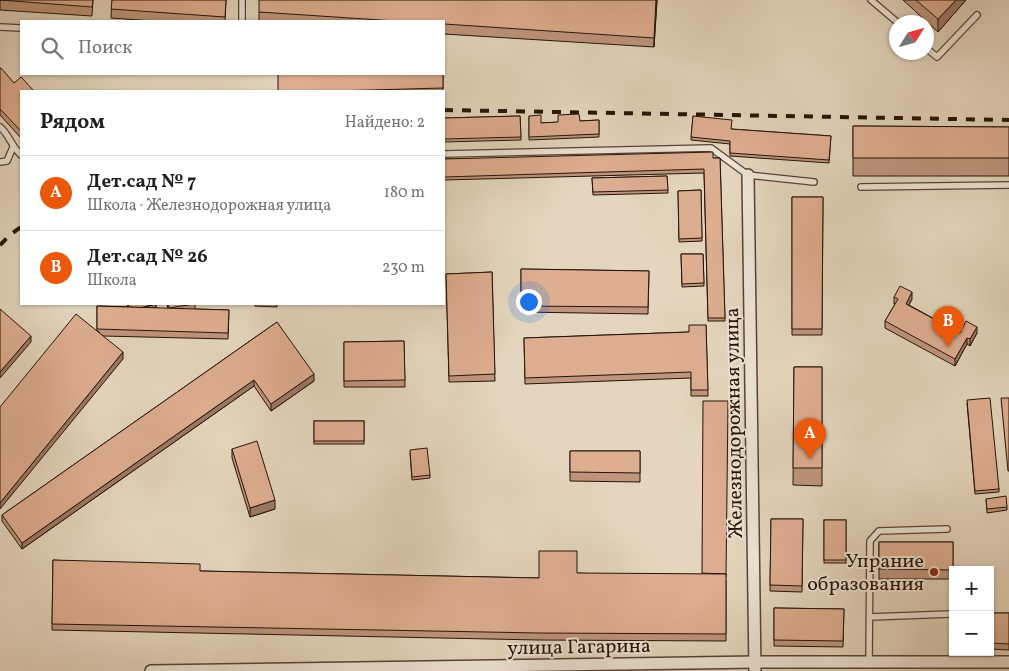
<!DOCTYPE html>
<html lang="ru">
<meta charset="utf-8">
<style>
:root{--surface:#fff;--page:#f2f2f2;--text:#202124;--muted:#757577;--line:#e0e0e0;--accent:#ea580c}
body{margin:0;font-family:Vollkorn,serif;background:var(--page);color:var(--text)}
.controls{position:absolute;right:15px;bottom:15px;display:grid;overflow:hidden;border-radius:0px;box-shadow:0 1px 4px #0004}
.controls button{width:45px;height:45px;display:grid;place-items:center;padding:0;border:0;border-bottom:1px solid var(--line);background:var(--surface);color:var(--text);font:25px sans-serif}
.compass{position:absolute;left:889px;top:15px;width:45px;height:45px;border-radius:50%;background:var(--surface);box-shadow:0 1px 4px #0004;rotate:53deg}
.you{position:absolute;left:528px;top:301px;width:18px;height:18px;margin:-12px;border:4px solid #fff;border-radius:50%;background:#1a73e8;box-shadow:0 0 0 8px #1a73e833}
.badge{display:grid;place-items:center;width:32px;height:32px;border-radius:50%;background:var(--accent);color:#fff;font-size:16px;font-weight:700}
.pin{position:absolute;translate:-50% -41px;filter:drop-shadow(0 1px 2px #0008)}
.pin::after{content:'';position:absolute;top:26px;width:18px;height:15px;background:inherit;clip-path:polygon(0 0,100% 0,50% 100%)}
.list{margin:0;padding:0;list-style:none}
h2{display:flex;justify-content:space-between;align-items:center;height:65px;margin:0;padding:0 20px;font-size:21px}
h2 small{font-size:16px;font-weight:400;color:var(--muted)}
.list li{display:grid;grid-template-columns:32px 1fr auto;gap:15px;align-items:center;box-sizing:border-box;height:75px;padding:0 20px;border-top:1px solid var(--line)}
.list b{display:block;font-size:19px;white-space:nowrap}
.list p{margin:0;font-size:16px;white-space:nowrap;color:var(--muted)}
.list em{font-size:16px;font-style:normal;color:var(--muted)}
.icon{flex:none;width:28px;height:28px;fill:none;stroke:currentColor;stroke-width:2;stroke-linecap:round;stroke-linejoin:round}
.map{position:relative;flex:none;width:1009px;height:671px;overflow:hidden}
.search{position:absolute;background:var(--surface);box-shadow:0 1px 4px #0004;left:20px;top:20px;width:425px;height:55px;display:flex;align-items:center;gap:12px;box-sizing:border-box;padding:0 18px;border-radius:0px;color:var(--muted);font-size:19px}
.panel{position:absolute;background:var(--surface);box-shadow:0 1px 4px #0004;left:20px;top:90px;width:425px;height:215px;border-radius:0px}
.map>svg:first-child{display:block}
.lines{fill:none;stroke-linecap:round;stroke-linejoin:round}
.service-casing{stroke:#554336;stroke-width:8}
.minor-casing{stroke:#554336;stroke-width:14}
.service{stroke:#ede4d5;stroke-width:5.5}
.minor{stroke:#ede4d5;stroke-width:11}
.rail{stroke:#251208;stroke-width:4;stroke-dasharray:9 9;stroke-linecap:butt}
.wall{fill:#bf967d;stroke:#251208}
.shaded-wall{fill:#9b7a66;stroke:#251208}
.building{fill:#deae91;stroke:#251208}
.poi-dot{fill:#8f2418;stroke:#ede4d5;stroke-width:2}
.labels{text-anchor:middle;stroke-width:4;stroke-linejoin:round;paint-order:stroke}
.street-label{font-size:20px;fill:#251208;stroke:#ede4d5}
.poi-label{font-size:20px;fill:#251208;stroke:#ede4d5;text-anchor:end}
</style>
<div class="map">
<svg width="1009" height="671" viewBox="0 0 1009 671">
<rect width="100%" height="100%" fill="#e4d6be"/>
<filter id="stains"><feTurbulence type="fractalNoise" baseFrequency=".004" numOctaves="4"/><feColorMatrix values="0 0 0 0 .2 0 0 0 0 .09 0 0 0 0 .02 0 0 0 .5 -.17"/></filter>
<radialGradient id="worn" r=".72"><stop offset=".6" stop-color="#630" stop-opacity="0"/><stop offset="1" stop-color="#630" stop-opacity=".3"/></radialGradient>
<g class="lines">
<!-- service casing -->
<g class="service-casing">
<g id="service">
<path d="M871 0 897 22"/>
<path d="M242 21V0"/>
<path d="M0 27 21 28"/>
<path d="M926 48 937 57 977 15"/>
<path d="M0 127C8 133 12 147 21 155"/>
<path d="M444 154 711 148 748 175 814 182"/>
<path d="M0 162 7 161 13 147"/>
<path d="M861 187 1009 185"/>
<path d="M870 617 950 614"/>
<path d="M869 663 870 541 879 531 947 529"/>
</g>
</g>
<!-- minor casing -->
<g class="minor-casing">
<g id="minor">
<path d="M748 175 755 671"/>
<path d="M151 671 756 662H1009"/>
</g>
</g>
<!-- service -->
<use href="#service" class="service"/>
<!-- minor -->
<use href="#minor" class="minor"/>
<!-- rail -->
<g class="rail">
<path d="M444 110 1009 120"/>
<path d="M0 245 10 235 21 227"/>
</g>
</g>
<!-- wall -->
<g class="wall">
<path d="M0 0H93L92 16 0 10Z"/>
<path d="M112 0H226L225 21H154L111 18Z"/>
<path d="M657 0 654 47 444 34V21H259V12Z"/>
<path d="M903 0H966L938 32Z"/>
<path d="M0 68 21 91V138L0 115Z"/>
<path d="M443 74V91H278Z"/>
<path d="M520 116 521 140 444 142V118Z"/>
<path d="M529 116 541 123 599 120V137L529 140Z"/>
<path d="M693 116 731 129 831 136 829 163 730 156V144L691 140Z"/>
<path d="M853 126 1009 127V176H853Z"/>
<path d="M720 158 725 321H708L704 173 444 180V159Z"/>
<path d="M667 176 668 193 593 195 592 178Z"/>
<path d="M701 190 702 241 679 242 678 191Z"/>
<path d="M792 197H823L822 335H792Z"/>
<path d="M681 254H703L704 286 682 287Z"/>
<path d="M521 269 649 271 648 314 521 312Z"/>
<path d="M492 272 495 381 449 382 446 274Z"/>
<path d="M894 297 912 299 909 305 960 333H977L970 346 967 344 955 366 885 328V321L895 304H894Z"/>
<path d="M127 304H156V307L151 308 168 309 167 304H195V309L229 310 228 339 103 336 123 359 97 330V306L128 307Z"/>
<path d="M255 304H277V307L255 306Z"/>
<path d="M277 322 314 381 271 411 254 386 22 549 2 521V515Z"/>
<path d="M706 325 708 396H691V378L525 384 524 338 689 332Z"/>
<path d="M404 341 405 387H344V342Z"/>
<path d="M794 367H822V486L793 485Z"/>
<path d="M967 403 999 489V492L975 494Z"/>
<rect x="314" y="421" width="50" height="23"/>
<path d="M232 449 275 509 250 517 232 458Z"/>
<path d="M570 451H640V482L570 481Z"/>
<path d="M410 453 430 475V478L412 480Z"/>
<path d="M986 499 1007 507V510L987 513Z"/>
<path d="M771 519H803L802 592 770 591Z"/>
<rect x="824" y="520" width="22" height="43"/>
<rect x="879" y="542" width="74" height="37"/>
<path d="M53 560 200 571 539 578 577 573 726 580V641L539 640 52 630Z"/>
<path d="M774 608 844 609 843 647 774 646Z"/>
<path d="M990 613H1009V650L990 649Z"/>
</g>
<!-- shaded-wall -->
<g class="shaded-wall">
<path d="M656 0H657L654 47V38Z"/>
<path d="M956 0H966L938 32V19Z"/>
<path d="M912 292V299L906 310V304Z"/>
<path d="M156 304V307L130 314V311Z"/>
<path d="M977 327V333L970 346V339Z"/>
<path d="M31 336V342L0 378V372Z"/>
<path d="M967 338V344L955 366V359Z"/>
<path d="M123 352V359L0 509V503Z"/>
<path d="M314 374V381L271 411V404Z"/>
<path d="M254 380V386L22 549V543Z"/>
<path d="M275 500V509L250 517V508Z"/>
</g>
<!-- building -->
<g class="building">
<path d="M0 0H93L92 7Z"/>
<path d="M112 0H226L225 17 111 9Z"/>
<path d="M259 0H656L654 38 444 24V21H396L259 12Z"/>
<path d="M916 0H956L938 19Z"/>
<path d="M0 68H1L14 83 21 77 34 91H21V131L0 109Z"/>
<path d="M278 74H443V88L335 91H278Z"/>
<path d="M579 114 580 121 599 120V134L529 137V116L541 115V123L558 122V115Z"/>
<path d="M520 116 521 137 444 139V118Z"/>
<path d="M693 116 732 120 731 129 831 136 829 160 730 153V141L691 137Z"/>
<path d="M853 126 1009 127V158H853Z"/>
<path d="M713 152V158H720L725 318H708L704 169 444 177V159Z"/>
<path d="M667 176 668 190 593 192 592 178Z"/>
<path d="M701 190 702 238 679 239 678 191Z"/>
<path d="M792 197H823L822 329H792Z"/>
<path d="M681 254H703L704 283 682 284Z"/>
<path d="M521 269 649 271 648 307 521 306Z"/>
<path d="M492 272 495 374 449 376 446 274Z"/>
<path d="M900 286 912 292 906 304 960 333 966 321 977 327 970 339 967 338 955 359 885 321 898 299 894 297Z"/>
<path d="M128 304H155L140 308 129 307Z"/>
<path d="M168 304H194L169 308Z"/>
<path d="M97 306 229 310 228 333 97 329Z"/>
<path d="M0 309 31 336 0 372Z"/>
<path d="M76 314 123 352 0 503V407Z"/>
<path d="M277 322 314 374 271 404 254 380 22 543 2 515Z"/>
<path d="M689 325H706L708 390H691V372L525 378 524 338 689 332Z"/>
<path d="M404 341 405 380 344 381V342Z"/>
<path d="M794 367H822V468H793Z"/>
<path d="M990 398 999 489 975 491 967 400Z"/>
<path d="M1001 398H1009V471H1008Z"/>
<path d="M703 401H728L726 577V574L702 573Z"/>
<rect x="314" y="421" width="50" height="20"/>
<path d="M257 441 275 500 250 508 232 449Z"/>
<path d="M427 448 430 475 412 477 410 450Z"/>
<path d="M570 451H640V473L570 472Z"/>
<path d="M1006 496 1007 507 987 509 986 499Z"/>
<path d="M771 519H803L802 586 770 585Z"/>
<rect x="824" y="520" width="22" height="40"/>
<path d="M879 542H953V570L879 569Z"/>
<path d="M539 551H577V573L726 574V634L539 633 52 624 53 560 200 564V571L539 578Z"/>
<path d="M774 608 844 609 843 641 774 640Z"/>
<path d="M990 613H1009V644L990 643Z"/>
</g>
<!-- markers -->
<circle class="poi-dot" cx="934" cy="572" r="5"/>
<g class="labels">
<!-- street labels -->
<g class="street-label">
<text transform="translate(733 423) rotate(-91)" y="7">Железнодорожная улица</text>
<text transform="translate(579 646) rotate(-1)" y="7">улица Гагарина</text>
</g>
<!-- poi labels -->
<g class="poi-label">
<text x="924" y="567">Упрание<tspan x="924" dy="23">образования</tspan></text>
</g>
</g>
<rect width="100%" height="100%" filter="url(#stains)"/>
<rect width="100%" height="100%" fill="url(#worn)"/>
</svg>
<div class="controls">
<button>+</button>
<button>−</button>
</div>
<svg class="compass" viewBox="-18 -18 36 36"><path d="M0-13l5 13h-10z" fill="#e53935"/><path d="M0 13l5-13h-10z" fill="#757577"/></svg>
<div class="you"></div>
<div class="pin badge" style="left:810px;top:459px">A</div>
<div class="pin badge" style="left:948px;top:347px">B</div>
<div class="search"><svg class="icon" aria-label="search" viewBox="0 0 24 24"><circle cx="10" cy="10" r="6"/><path d="M15 15l6 6"/></svg>Поиск</div>
<section class="panel">
<h2>Рядом<small>Найдено: 2</small></h2>
<ul class="list">
<li><span class="badge">A</span><div><b>Дет.сад № 7</b><p>Школа · Железнодорожная улица</p></div><em>180 m</em></li>
<li><span class="badge">B</span><div><b>Дет.сад № 26</b><p>Школа</p></div><em>230 m</em></li>
</ul>
</section>
</div>
